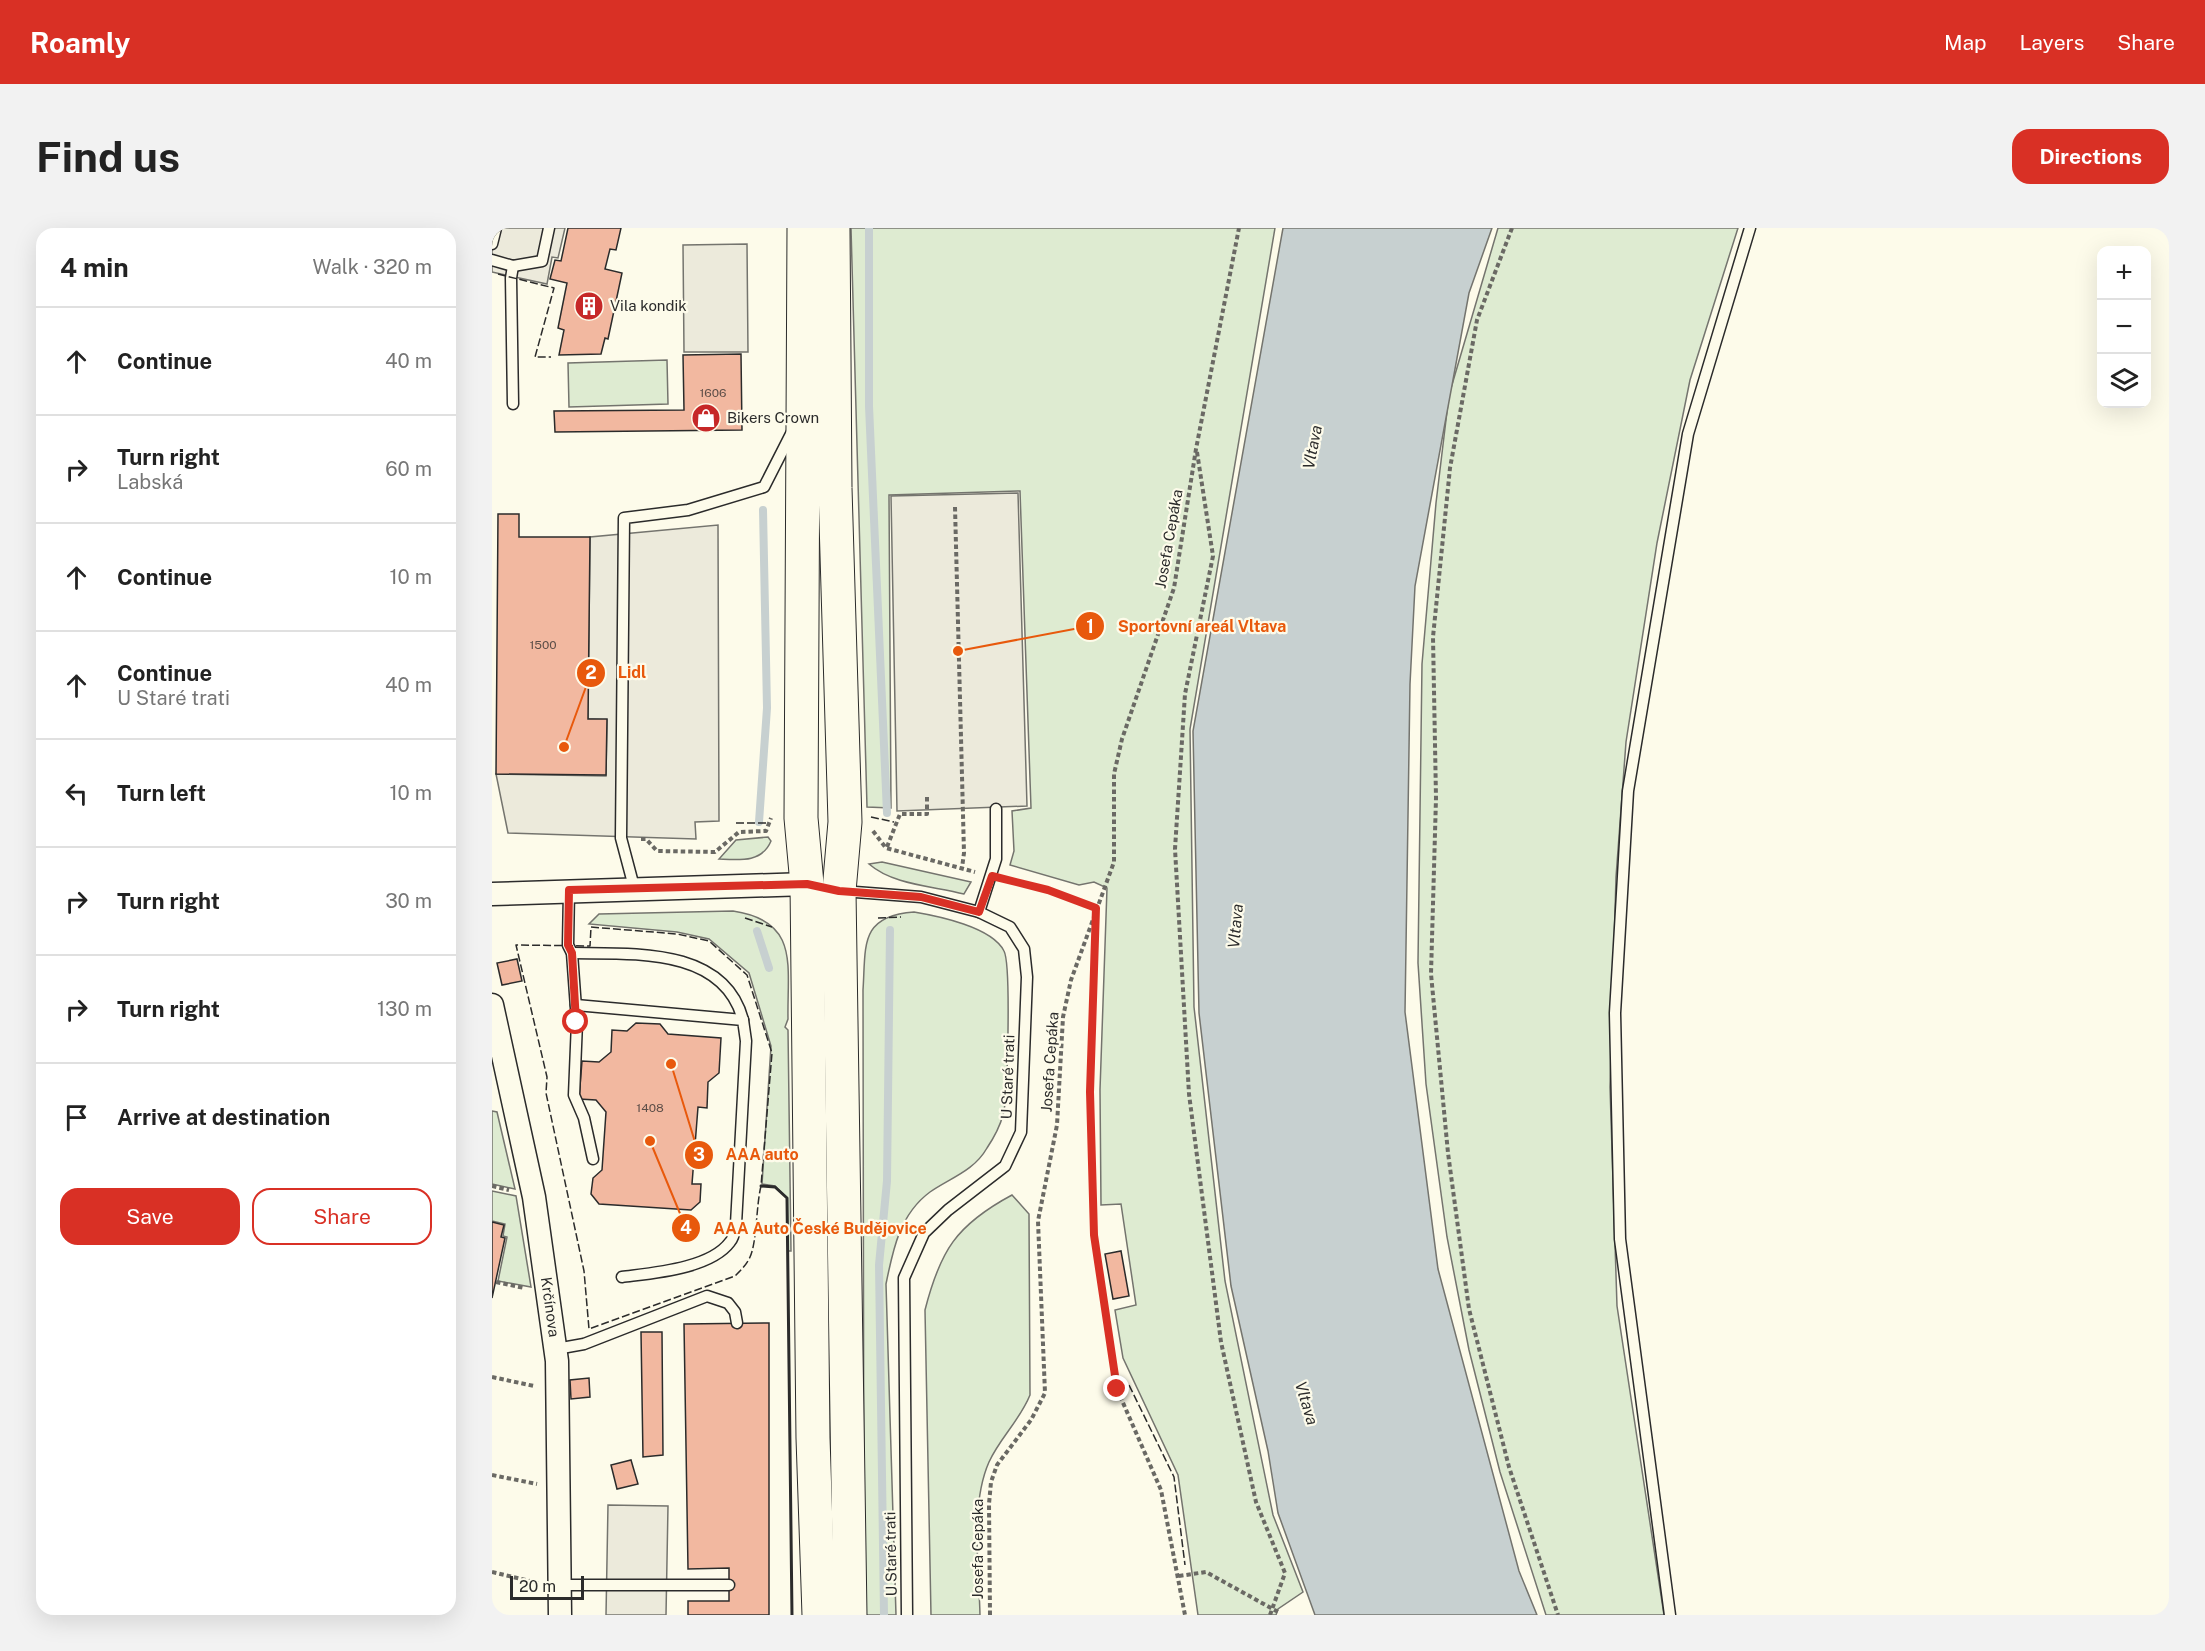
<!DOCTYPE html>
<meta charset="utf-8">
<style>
:root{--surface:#fff;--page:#f2f2f2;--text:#222;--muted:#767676;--line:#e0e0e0;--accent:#d93025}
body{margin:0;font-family:"Public Sans",sans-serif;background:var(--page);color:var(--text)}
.controls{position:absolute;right:18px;top:18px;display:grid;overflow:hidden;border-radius:12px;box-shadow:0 6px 24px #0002}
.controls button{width:54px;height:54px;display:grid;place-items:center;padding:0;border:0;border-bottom:2px solid var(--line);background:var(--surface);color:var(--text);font:30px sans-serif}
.scale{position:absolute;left:18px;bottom:15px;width:74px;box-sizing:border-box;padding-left:6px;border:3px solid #2b2b2b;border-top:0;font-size:16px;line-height:21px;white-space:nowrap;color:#2b2b2b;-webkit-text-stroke:4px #fdfbea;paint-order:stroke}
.stop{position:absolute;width:18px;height:18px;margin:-14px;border:4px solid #d93025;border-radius:50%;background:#fff}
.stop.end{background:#d93025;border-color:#fff;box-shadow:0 2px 6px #0008}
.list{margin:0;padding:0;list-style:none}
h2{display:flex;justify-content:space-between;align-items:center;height:78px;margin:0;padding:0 24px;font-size:26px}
h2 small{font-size:20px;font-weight:400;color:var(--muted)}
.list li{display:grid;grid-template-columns:39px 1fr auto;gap:18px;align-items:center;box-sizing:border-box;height:108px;padding:0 24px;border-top:2px solid var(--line)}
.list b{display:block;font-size:22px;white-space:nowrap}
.list p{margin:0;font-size:20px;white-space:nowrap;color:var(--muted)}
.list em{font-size:20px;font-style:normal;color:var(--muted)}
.actions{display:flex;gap:12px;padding:18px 24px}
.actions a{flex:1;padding:14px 0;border:2px solid var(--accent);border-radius:18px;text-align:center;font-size:21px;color:var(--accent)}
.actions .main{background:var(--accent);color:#fff}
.icon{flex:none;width:33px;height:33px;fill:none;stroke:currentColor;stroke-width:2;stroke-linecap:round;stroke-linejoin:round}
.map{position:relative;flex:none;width:1677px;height:1387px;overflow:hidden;border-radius:18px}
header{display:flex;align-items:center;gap:36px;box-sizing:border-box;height:84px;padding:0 30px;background:var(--accent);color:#fff}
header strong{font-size:28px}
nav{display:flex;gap:33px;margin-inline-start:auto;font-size:21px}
.intro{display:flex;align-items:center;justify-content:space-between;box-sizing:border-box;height:144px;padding:0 36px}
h1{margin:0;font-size:42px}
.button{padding:15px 27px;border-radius:18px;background:var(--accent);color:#fff;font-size:21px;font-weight:700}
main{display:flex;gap:36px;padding:0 36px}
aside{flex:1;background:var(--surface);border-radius:18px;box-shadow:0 6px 24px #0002}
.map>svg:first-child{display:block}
.green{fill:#deebd1;stroke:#74746e;stroke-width:1.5}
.parking{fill:#eceadb;stroke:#74746e;stroke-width:1.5}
.water{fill:#c7d0d0;stroke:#74746e;stroke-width:1.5}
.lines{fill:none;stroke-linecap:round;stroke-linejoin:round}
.stream{stroke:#c7d0d0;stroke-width:8}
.building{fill:#f2b8a0;stroke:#2b2b2b;stroke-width:1.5}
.lane-casing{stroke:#2b2b2b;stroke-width:13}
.street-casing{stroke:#2b2b2b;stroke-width:25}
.primary-casing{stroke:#2b2b2b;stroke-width:35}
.path{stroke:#6a6964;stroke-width:4;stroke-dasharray:4.5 3;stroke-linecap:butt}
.lane{stroke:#fdfbea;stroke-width:10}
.street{stroke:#fdfbea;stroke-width:22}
.primary{stroke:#fdfbea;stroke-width:33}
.fence{stroke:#2b2b2b;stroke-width:1.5;stroke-dasharray:8 3;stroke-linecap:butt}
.wall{stroke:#2b2b2b;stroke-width:3}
.route{stroke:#d93025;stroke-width:8}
.labels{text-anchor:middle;stroke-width:4.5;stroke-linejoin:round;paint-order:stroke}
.number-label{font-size:12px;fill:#5d4e48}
.poi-label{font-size:15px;fill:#2b2b2b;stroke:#fdfbea;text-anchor:start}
.street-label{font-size:15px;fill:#2b2b2b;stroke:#fdfbea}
.water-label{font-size:16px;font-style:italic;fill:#2b2b2b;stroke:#fdfbea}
.leader{fill:none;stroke:#e8590c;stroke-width:2}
.callout-dot{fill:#e8590c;stroke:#fdfbea;stroke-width:2}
.mark-label{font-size:18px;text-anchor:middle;font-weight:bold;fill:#fff}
.callout-label{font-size:16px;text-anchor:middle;font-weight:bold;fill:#e8590c;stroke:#fdfbea;stroke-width:4.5;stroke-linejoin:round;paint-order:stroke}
</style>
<header>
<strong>Roamly</strong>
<nav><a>Map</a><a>Layers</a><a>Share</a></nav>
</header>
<div class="intro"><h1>Find us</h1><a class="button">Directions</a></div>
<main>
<aside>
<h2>4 min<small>Walk · 320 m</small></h2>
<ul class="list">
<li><svg class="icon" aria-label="ahead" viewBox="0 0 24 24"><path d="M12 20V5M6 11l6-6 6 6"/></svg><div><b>Continue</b></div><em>40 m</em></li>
<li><svg class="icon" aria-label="right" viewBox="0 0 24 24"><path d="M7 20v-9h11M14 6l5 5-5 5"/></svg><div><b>Turn right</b><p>Labská</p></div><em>60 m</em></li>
<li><svg class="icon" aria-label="ahead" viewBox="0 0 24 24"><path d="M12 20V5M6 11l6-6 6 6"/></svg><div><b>Continue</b></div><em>10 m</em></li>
<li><svg class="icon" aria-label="ahead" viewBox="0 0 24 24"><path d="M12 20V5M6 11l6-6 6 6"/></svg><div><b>Continue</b><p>U Staré trati</p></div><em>40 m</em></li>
<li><svg class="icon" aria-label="left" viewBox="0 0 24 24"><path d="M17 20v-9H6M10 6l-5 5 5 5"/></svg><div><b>Turn left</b></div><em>10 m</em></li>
<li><svg class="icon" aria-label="right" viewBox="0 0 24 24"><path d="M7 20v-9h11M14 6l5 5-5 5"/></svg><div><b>Turn right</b></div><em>30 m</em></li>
<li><svg class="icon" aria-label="right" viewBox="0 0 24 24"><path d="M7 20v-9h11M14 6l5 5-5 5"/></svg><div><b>Turn right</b></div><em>130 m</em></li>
<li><svg class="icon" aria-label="arrive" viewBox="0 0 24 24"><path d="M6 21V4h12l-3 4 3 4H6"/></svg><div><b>Arrive at destination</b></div></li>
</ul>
<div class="actions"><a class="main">Save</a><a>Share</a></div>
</aside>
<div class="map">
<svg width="1677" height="1387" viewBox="0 0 1677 1387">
<rect width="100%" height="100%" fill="#fdfbea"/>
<!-- green -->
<g class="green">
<path d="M359 0H783L698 501 702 779 733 1053 781 1287 811 1364 786 1381 784 1387H706L686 1247 631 1130 623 1082 644 1077 629 976 609 977 608 862 615 660 602 654 587 657 518 637 522 623 520 583 539 580 528 263 397 267 399 580 375 579Z"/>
<path d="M1006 0H1246L1198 152 1165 315 1134 514 1124 649 1118 859 1125 1078 1172 1387H1054L1008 1244 977 1122 955 1009 934 856 926 735 930 436 944 275 957 167Z"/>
<path d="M175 132 176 176 77 179 76 135Z"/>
<path d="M276 609 279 613C270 635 247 632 227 631L244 612Z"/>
<path d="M390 634 479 654 472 666C441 658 401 657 377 636Z"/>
<path d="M241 683C308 693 295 737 296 791L293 799 296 802 299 1023H296L295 970 283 958 270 956 279 818 257 745 217 711 185 704 97 696 107 686Z"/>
<path d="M422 684C446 688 500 699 512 723 519 736 516 871 511 887 508 898 501 911 495 920 482 943 458 950 438 964 408 986 401 1021 394 1056L404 1387H372L371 762C374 718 367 688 422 684Z"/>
<path d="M0 883 5 884 23 961 0 956Z"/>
<path d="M0 963 24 968 39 1059 6 1053 15 1009 11 1008 13 996 0 993Z"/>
<path d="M520 967 537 986 538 1167C528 1192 508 1210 497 1234 478 1277 487 1340 488 1387H439L433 1082C448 1023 464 997 520 967Z"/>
</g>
<!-- parking -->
<g class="parking">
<path d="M0 0H73L66 30 60 29 55 56 0 44Z"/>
<path d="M255 16 256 124H192L191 17Z"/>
<path d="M526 265 535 578 405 583 399 268Z"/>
<path d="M226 297 227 593 203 594 204 611 16 605 4 546 114 548 115 492 96 491 98 309Z"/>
<path d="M116 1277 176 1278 174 1387H114Z"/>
</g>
<!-- water -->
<path class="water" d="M791 0H1000L977 65 923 358 918 456 913 784 946 1041 1027 1343 1045 1387H823L786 1285 776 1223 739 1058 707 785 701 503Z"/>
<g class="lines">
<!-- stream -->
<g class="stream">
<path d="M377 0V178L395 585"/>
<path d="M267 594 275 480 271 282"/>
<path d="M265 703 277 740"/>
<path d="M392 1387 387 1037 395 953 398 702"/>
</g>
</g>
<!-- building -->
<g class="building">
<path d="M76 0H129L124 22 118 21 113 41 130 45 116 111 113 110 109 126 67 127 72 102 66 100 75 55 58 51 63 32 69 33Z"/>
<path d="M249 126 250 202 63 204 62 183 192 182 191 127Z"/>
<path d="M6 286H27V309H98L96 491H115L114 547 4 546Z"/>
<path d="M25 731 30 753 10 757 5 735Z"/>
<path d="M144 795 168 796 176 806 229 810 227 845 216 854 215 880 206 879 200 956H209L208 974 199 982 107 976 99 966 101 950 110 942 114 884 104 872 87 871 90 833 107 834 119 824 120 802 135 803Z"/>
<path d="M0 994 12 997 9 1009 13 1010 0 1070Z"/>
<path d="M629 1023 637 1068 621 1071 613 1026Z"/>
<path d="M277 1095V1387H196V1373H237V1340L196 1341 192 1096Z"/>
<path d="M149 1104H170L171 1227 151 1229Z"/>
<path d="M97 1150 98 1169 79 1171 78 1152Z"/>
<path d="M139 1232 146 1256 125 1261 119 1237Z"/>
</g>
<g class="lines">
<!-- lane casing -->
<g class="lane-casing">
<g id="lane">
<path d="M0 16 4 0"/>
<path d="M0 32 21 38 50 33 57 0"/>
<path d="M21 176 19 50 21 38"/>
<path d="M142 659 129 610 132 290 196 282 272 259 300 204"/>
<path d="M77 663 76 717 80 725 85 794 82 867 92 890 101 931"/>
<path d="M350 663 429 669 487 684 518 699 532 721 535 749 529 904 513 938 456 982 432 1005 412 1050 415 1387"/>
<path d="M487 684 504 631V581"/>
<path d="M80 725C141 726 232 719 251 792"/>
<path d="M84 777 251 792 254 813 244 996C243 1002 242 1010 238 1014 218 1041 160 1045 130 1049"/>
<path d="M64 1121 92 1116 215 1068 236 1075 243 1084 245 1095"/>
<path d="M68 1357H237"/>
<path d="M1178 1387 1128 1011 1123 785 1136 563 1196 206 1258 0"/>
</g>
</g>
<!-- street casing -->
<g class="street-casing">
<g id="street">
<path d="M0 666 315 656"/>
<path d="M0 777 42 969 65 1133 68 1387"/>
</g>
</g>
<!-- primary casing -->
<g class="primary-casing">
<g id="primary">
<path d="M312 0 309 590 315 656 321 1210 327 1387"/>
<path d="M341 0 343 260 353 594 347 663 358 1387"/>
</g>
</g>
<!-- path -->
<g class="path">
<path d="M1020 0 985 92 958 240 941 409 944 570 939 746 956 925 977 1081 1017 1239 1066 1387"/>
<path d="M705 224 721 328 693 466 683 621 697 866 729 1114 764 1274 793 1345 778 1387"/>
<path d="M463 279 472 625 470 640"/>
<path d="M381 603 394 620 483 644"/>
<path d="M149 611H154L165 623 223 624 247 604 274 603 279 590"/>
<path d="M395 619 408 586H435V567"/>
<path d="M513 651 556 662 604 680"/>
<path d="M604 683 598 864 602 1007 625 1161 669 1262 693 1387"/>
<path d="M0 958 17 962"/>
<path d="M4 1054 32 1060"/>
<path d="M0 1149 42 1158"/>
<path d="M0 1247 45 1256"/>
<path d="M0 1344 46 1355"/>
<path d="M687 1348 714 1344 788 1385"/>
<path d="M498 1387 497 1276 499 1254 505 1237 539 1192 553 1165 546 993 565 897 571 789 579 752 622 634V546L630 511 682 360 704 221 747 0"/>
</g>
<!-- lane -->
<use href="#lane" class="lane"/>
<!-- street -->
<use href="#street" class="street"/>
<!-- primary -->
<use href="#primary" class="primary"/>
<!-- fence -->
<g class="fence">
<path d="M6 46 62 60 43 129H59"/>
<path d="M379 589 402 594"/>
<path d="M244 595H274"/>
<path d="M253 690 280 699"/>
<path d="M386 690 409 689"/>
<path d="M99 699 185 706 217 713 255 747 280 825 269 958C264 978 265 1014 258 1029 255 1036 249 1042 243 1048L97 1101 92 1043 54 865 55 849 24 717 98 718Z"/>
<path d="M637 1157 682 1249 693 1337"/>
</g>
<!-- wall -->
<path class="wall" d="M269 958 283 959 295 970 300 1387"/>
</g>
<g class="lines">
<!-- route -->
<path class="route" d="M84 794 80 725 76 717 77 662 315 656 347 663 429 669 487 684 500 648 556 662 604 680 598 864 602 1007 625 1161"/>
</g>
<!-- icons -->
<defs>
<g id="building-disc" transform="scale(1.5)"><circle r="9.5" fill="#c62828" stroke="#fdfbea"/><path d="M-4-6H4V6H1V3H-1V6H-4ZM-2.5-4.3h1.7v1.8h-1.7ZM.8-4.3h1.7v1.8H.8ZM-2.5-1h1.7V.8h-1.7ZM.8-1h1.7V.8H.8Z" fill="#fff"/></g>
<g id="shop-disc" transform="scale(1.5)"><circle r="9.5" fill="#c62828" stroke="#fdfbea"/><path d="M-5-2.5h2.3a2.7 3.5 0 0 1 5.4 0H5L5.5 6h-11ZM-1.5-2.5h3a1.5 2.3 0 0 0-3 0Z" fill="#fff"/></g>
</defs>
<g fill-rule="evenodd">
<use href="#building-disc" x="97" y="78"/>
<use href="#shop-disc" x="214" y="190"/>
</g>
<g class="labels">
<!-- number labels -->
<g class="number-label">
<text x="221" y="169">1606</text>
<text x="51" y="421">1500</text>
<text x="158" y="884">1408</text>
</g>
<!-- poi labels -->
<g class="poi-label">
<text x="118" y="83">Vila kondik</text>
<text x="235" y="195">Bikers Crown</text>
</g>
<!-- street labels -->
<g class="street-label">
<text transform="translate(677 311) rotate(-80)" y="5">Josefa Cepáka</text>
<text transform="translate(558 834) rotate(-86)" y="5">Josefa Cepáka</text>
<text transform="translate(516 849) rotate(-88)" y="5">U Staré trati</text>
<text transform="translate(58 1079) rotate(82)" y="5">Krčínova</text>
<text transform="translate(486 1321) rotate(-90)" y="5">Josefa Cepáka</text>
<text transform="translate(399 1326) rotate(-91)" y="5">U Staré trati</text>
</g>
<!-- water labels -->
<g class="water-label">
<text transform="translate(820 219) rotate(-79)" y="6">Vltava</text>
<text transform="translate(743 698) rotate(-85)" y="6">Vltava</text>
<text transform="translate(815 1175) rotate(73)" y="6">Vltava</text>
</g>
</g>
<!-- callouts -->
<path class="leader" d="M466 423L598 398M72 519L99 445M179 836L207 927M158 913L194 1000"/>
<g class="callout-dot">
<circle cx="466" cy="423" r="6"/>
<circle cx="72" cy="519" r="6"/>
<circle cx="179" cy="836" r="6"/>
<circle cx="158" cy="913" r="6"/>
<circle cx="598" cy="398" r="15"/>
<circle cx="99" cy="445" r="15"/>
<circle cx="207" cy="927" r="15"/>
<circle cx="194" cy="1000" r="15"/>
</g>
<g class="mark-label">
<text x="598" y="405">1</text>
<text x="99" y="451">2</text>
<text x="207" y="933">3</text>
<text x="194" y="1006">4</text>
</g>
<g class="callout-label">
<text x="710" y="404">Sportovní areál Vltava</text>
<text x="140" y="450">Lidl</text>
<text x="270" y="932">AAA auto</text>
<text x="328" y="1006">AAA Auto České Budějovice</text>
</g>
</svg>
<div class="controls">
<button>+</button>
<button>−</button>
<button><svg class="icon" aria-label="layers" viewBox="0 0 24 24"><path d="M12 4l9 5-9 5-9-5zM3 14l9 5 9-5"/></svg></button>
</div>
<div class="scale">20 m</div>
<div class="stop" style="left:84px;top:794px"></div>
<div class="stop end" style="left:625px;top:1161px"></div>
</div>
</main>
